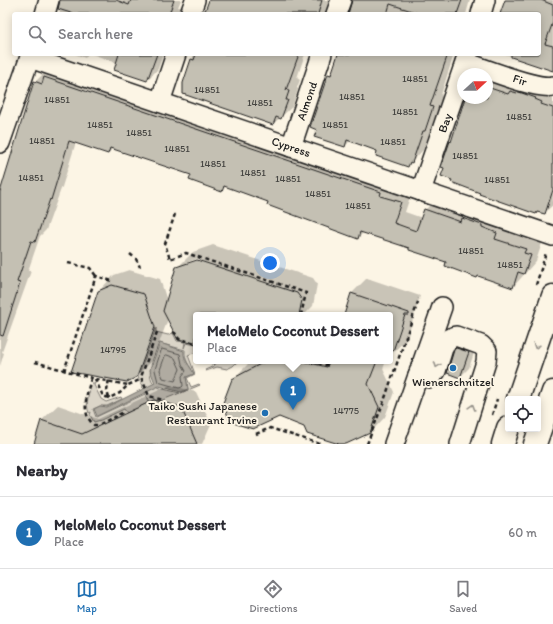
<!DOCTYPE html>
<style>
:root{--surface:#fff;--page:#f7f7f7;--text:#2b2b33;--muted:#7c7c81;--line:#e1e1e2;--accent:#1f6fb2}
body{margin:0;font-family:Itim,sans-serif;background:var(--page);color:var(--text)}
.controls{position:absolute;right:12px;bottom:12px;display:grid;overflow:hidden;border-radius:4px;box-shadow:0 2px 10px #0003}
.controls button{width:36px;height:36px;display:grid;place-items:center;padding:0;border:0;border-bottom:1px solid var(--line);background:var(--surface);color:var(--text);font:20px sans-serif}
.compass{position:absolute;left:457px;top:68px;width:36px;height:36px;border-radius:50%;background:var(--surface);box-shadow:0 2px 10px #0003;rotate:69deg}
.you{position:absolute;left:270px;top:263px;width:14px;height:14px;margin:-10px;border:3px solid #fff;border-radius:50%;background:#1a73e8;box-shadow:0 0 0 6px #1a73e833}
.badge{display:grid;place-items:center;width:26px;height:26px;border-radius:50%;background:var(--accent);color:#fff;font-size:13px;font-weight:700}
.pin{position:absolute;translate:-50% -33px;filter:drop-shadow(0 1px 2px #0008)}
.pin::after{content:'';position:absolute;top:21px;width:14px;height:12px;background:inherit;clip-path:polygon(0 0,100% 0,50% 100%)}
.popup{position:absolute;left:193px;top:312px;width:200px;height:52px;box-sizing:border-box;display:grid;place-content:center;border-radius:4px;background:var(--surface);filter:drop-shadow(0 1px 3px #0005);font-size:13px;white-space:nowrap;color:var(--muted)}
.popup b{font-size:15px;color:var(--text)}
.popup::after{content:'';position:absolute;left:50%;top:100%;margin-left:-8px;border:8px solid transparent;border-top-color:var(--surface)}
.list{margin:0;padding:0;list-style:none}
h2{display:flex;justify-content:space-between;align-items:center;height:52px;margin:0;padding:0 16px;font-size:17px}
h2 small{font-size:13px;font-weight:400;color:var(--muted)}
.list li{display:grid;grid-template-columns:26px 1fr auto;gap:12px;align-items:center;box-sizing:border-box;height:72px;padding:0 16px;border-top:1px solid var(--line)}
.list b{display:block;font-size:15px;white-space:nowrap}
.list p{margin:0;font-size:13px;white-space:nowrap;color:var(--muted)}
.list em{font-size:13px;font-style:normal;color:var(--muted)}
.icon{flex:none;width:22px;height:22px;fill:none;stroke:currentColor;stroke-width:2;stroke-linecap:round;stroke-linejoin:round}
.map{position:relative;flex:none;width:553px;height:444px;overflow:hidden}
.search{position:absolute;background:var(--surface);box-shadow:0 2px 10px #0003;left:12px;right:12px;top:12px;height:44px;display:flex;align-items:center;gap:10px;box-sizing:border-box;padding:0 14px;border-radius:4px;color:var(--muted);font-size:15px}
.sheet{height:124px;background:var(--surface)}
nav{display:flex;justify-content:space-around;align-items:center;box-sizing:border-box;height:56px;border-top:1px solid var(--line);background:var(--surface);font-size:11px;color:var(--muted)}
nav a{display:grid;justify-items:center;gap:2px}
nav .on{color:var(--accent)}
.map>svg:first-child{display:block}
.green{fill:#dbd5c8;stroke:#7c7872}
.water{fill:#b0aba1;stroke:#75726c}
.shadow{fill:#0003;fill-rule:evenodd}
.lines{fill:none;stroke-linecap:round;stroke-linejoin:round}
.shore{stroke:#575551;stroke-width:1}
.stream{stroke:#75726c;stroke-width:5.5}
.building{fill:#c4c0b3;stroke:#1c1c1c}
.minor-casing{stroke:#1c1c1c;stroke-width:22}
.major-casing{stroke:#1c1c1c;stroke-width:25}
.path{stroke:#1c1c1c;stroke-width:2.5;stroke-dasharray:4 3;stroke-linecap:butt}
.minor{stroke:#fcf5e5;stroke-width:19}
.major{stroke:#fcf5e5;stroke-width:22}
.path-bridge{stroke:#1c1c1c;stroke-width:2.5;stroke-dasharray:4 3;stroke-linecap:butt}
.oneway{stroke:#97938b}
.poi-dot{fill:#1f6fb2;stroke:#fcf5e5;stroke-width:1.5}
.labels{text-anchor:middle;stroke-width:4;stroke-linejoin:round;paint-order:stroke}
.number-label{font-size:10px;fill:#464542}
.street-label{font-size:12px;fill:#1c1c1c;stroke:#fcf5e5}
.poi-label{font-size:12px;fill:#1c1c1c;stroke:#fcf5e5}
</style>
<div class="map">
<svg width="553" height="444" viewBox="0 0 553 444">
<rect width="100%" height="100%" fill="#fcf5e5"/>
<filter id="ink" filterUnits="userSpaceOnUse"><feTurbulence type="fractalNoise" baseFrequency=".025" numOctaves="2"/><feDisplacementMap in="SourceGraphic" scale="8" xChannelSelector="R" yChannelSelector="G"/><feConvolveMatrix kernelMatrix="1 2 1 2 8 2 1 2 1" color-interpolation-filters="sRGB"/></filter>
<g filter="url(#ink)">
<!-- green -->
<g class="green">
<path d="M156 328V332L168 335 173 333 177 341 185 342 184 348 186 343 196 345V352L188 355 195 374 187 378 191 387 199 384 200 385 181 393 188 389 186 377 194 374C190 365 184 361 185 350L159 343C155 355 142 377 158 387 164 390 173 391 180 393L160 401 154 400 149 402 138 377Z"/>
<path d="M212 361H238L233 366 227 369 217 367 206 371 205 370 214 366Z"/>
<path d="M92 383H95L94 385 101 399 106 402 121 397 122 399 107 406H100L93 409 96 417 145 394 148 403 127 413 124 409 101 420 94 422 90 415 91 412 89 413C85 403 89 393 92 383Z"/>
</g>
<!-- water -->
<path class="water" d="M160 343 184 351C183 361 190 365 194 374L186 377 188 389 181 392 159 386 97 416 94 409 100 406 107 407 155 383 150 370Z"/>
<!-- shadow -->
<g class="shadow">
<path d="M63 0H181L178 7 182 8 180 14H59Z"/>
<path d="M209 0H330L325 14H205Z"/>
<path d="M356 0H470L466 14H351Z"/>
<path d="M506 0H553V67L551 69 505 54H539V14H501Z"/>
<path d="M75 54H88L85 58Z"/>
<path d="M92 54H163L158 69 147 80 117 63Z"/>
<path d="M194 54H305L297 78 300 80 297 88 298 89 292 107 273 124 184 83Z"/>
<path d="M339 54H454L441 95 443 96 423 150 408 166 379 150 351 140 345 146 318 129 329 75 334 70Z"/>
<path d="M47 70 412 191 405 212 422 218 425 210 437 198 537 238 535 241 542 243 536 261 513 287 411 247 364 232 358 238 269 201 226 186 222 190 192 174 113 148 108 153 76 142 62 187 61 189 46 230 40 236 28 271H31L2 352 4 353 0 366V192L35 82Z"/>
<path d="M487 74 553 89V205L544 213 538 211 451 142 453 139 466 98H487Z"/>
<path d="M213 245 313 278 317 284 313 306 304 315H196V343L168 319 153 360 137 376 99 291 114 275 129 270 160 279 167 301 177 268 193 252ZM201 257 202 259 188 264V262Z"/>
<path d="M367 278 420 296 407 339 390 355V315H345L352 293Z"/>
<path d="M466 340 477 344 469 368 460 377 455 351Z"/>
<path d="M254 361H386L383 369 394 392 385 417 370 433 342 444 305 426 233 379 248 364Z"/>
<path d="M170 385 196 392 211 424 202 444H35L42 420 58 405 98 419Z"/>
</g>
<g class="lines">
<!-- shore -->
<g class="shore">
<path d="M162 349 180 354 182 364 186 371 182 376 183 386 182 387 179 388 158 382 155 370Z"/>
<path d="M167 355 175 358 180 369 175 381 163 378 160 370 165 356Z"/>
</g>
<!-- stream -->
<path class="stream" d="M213 362 215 361"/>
</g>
<!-- building -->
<g class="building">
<path d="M60 0H116L129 5 131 0H174L169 14H74L58 9Z"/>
<path d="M209 0H322L318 14H204Z"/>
<path d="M352 0H462L457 14H421L390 4 387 14H348Z"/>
<path d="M505 0H541L553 5V22L545 44 553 46V71L511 57V54H539V14H500Z"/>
<path d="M119 54H157L147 81 114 70Z"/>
<path d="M196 54H299L286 90 289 91 286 100H288L281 119 276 117 273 125 183 94V83L191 59 194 60Z"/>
<path d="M338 54H448L430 106 433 107 425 131H423L412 163 410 162 408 167 376 156 377 151 347 140 345 147 314 137 317 130 310 127 328 74 331 75Z"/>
<path d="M44 77 381 192 380 196 401 202 394 223 416 231 424 209 461 222 462 218 482 225V227L497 233 495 239 526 249 524 253 531 255 524 274 518 272 513 288 478 276 477 278 445 266 446 262 409 250V248L360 232 358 239 267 205 268 202 224 186 222 192 189 180 191 175 110 148 108 154 69 141 51 200 50 199 35 242 31 241 17 282 20 283 3 336 0 335V192L34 81 42 84Z"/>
<path d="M487 87 508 94 510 91 517 93 518 92H519L536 98 535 99 542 102 541 104 553 108V190L545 214 537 212 536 214 479 194 480 193 451 182 452 180 441 176 444 168 441 167 450 141 451 142 465 98H487Z"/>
<path d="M197 260 297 293 302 300 299 315H196V344L178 340 163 311 176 267Z"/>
<path d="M112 285 144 294 155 327 137 377 127 382 71 372 98 291Z"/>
<path d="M351 293 409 313V315H405L393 351H390V315H344Z"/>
<path d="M456 348 469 352 460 378 447 373 454 350Z"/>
<path d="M266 361H302L327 367 329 361H377L368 384 379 407 370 433 346 444H339L307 434 304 427 279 417 253 429 230 422 223 403 232 379Z"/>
<path d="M154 400 181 407 197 444H34L41 420 82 434Z"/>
</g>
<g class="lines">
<!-- minor casing -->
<g class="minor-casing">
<g id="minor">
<path d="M45 14 49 0"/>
<path d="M190 14 195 0"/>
<path d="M336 14 341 0"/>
<path d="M481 14 485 0"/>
<path d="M30 58 553 236"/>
<path d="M465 62C483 68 537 90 553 86"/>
<path d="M160 102 176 54"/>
<path d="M0 143 31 54"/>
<path d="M291 147 322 54"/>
<path d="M421 191 468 54"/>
<path d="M418 375 429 378 436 371 444 345 450 338 456 336 481 345 487 351 486 362 460 444"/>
<path d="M394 444 442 307"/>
</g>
</g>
<!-- major casing -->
<g class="major-casing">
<g id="major">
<path d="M518 399 553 296"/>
<path d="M503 444 508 428"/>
<path d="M535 444 553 392"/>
</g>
</g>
<!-- path -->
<g class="path">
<path d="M175 214 165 244 170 259 186 253 306 293 301 315"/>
<path d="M130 254 136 259 140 267"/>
<path d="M68 263 90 268 96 276"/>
<path d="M536 285 546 253"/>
<path d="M157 332 141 377 149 396 163 400"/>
<path d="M173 332 175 333 179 339 196 343"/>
<path d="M311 361 326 365 328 361"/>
<path d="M35 362 95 379 128 385"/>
<path d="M64 371 96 276 112 281"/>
<path d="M91 378C87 394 80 413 94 425H98L124 412"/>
<path d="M95 379 103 396 109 398 120 393 128 385 142 379"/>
<path d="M492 415 497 399"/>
<path d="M256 434 270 428 320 444"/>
<path d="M367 444 384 401 419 299"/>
</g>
<!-- minor -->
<use href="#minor" class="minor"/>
<!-- major -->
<use href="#major" class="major"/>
<!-- path-bridge -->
<path class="path-bridge" d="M109 398 107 391 109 379"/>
</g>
<!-- one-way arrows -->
<defs><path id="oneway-chevron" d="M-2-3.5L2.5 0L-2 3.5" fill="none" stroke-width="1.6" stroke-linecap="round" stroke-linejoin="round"/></defs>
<g class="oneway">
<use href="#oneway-chevron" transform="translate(536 346) rotate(109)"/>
<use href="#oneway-chevron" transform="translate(437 365) rotate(110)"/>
<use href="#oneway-chevron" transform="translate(472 407) rotate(-73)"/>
</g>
</g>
<!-- markers -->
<g class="poi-dot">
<circle cx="453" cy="368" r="4"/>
<circle cx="265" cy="413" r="4"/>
</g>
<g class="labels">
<!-- number labels -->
<g class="number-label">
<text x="415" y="82">14851</text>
<text x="207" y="93">14851</text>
<text x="352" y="100">14851</text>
<text x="57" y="103">14851</text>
<text x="260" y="106">14851</text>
<text x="405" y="115">14851</text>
<text x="519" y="120">14851</text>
<text x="100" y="128">14851</text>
<text x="335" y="128">14851</text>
<text x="139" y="136">14851</text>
<text x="42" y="144">14851</text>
<text x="393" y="145">14851</text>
<text x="177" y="152">14851</text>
<text x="465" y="159">14851</text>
<text x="213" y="167">14851</text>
<text x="253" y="176">14851</text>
<text x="31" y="181">14851</text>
<text x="288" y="182">14851</text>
<text x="497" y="183">14851</text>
<text x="318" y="197">14851</text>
<text x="358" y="209">14851</text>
<text x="471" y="254">14851</text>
<text x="510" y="268">14851</text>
<text x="113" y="353">14795</text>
<text x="346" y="414">14775</text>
</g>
<!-- street labels -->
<g class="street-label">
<text transform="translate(520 80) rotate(19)" y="4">Fir</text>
<text transform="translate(307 101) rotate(-71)" y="4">Almond</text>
<text transform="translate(445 123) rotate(-71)" y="4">Bay</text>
<text transform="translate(291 147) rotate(19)" y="4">Cypress</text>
</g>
<!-- poi labels -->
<g class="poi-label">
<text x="453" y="386">Wienerschnitzel</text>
<text x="257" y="410" text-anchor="end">Taiko Sushi Japanese<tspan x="257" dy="14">Restaurant Irvine</tspan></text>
</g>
</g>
</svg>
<div class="controls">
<button><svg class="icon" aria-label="locate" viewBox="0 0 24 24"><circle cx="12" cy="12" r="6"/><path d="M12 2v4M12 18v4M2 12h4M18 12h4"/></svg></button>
</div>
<svg class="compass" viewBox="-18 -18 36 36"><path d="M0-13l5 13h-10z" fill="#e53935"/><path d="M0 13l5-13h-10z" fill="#7c7c81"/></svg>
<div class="you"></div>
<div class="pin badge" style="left:293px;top:410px">1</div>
<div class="popup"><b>MeloMelo Coconut Dessert</b>Place</div>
<div class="search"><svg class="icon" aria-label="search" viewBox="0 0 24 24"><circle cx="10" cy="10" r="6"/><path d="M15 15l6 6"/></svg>Search here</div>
</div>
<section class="sheet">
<h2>Nearby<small></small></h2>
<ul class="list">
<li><span class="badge">1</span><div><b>MeloMelo Coconut Dessert</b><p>Place</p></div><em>60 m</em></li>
</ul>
</section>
<nav>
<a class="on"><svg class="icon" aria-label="map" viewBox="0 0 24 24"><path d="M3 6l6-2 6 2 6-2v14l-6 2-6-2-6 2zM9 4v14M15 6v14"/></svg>Map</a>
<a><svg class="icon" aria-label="directions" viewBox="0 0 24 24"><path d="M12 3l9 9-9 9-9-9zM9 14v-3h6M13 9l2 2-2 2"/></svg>Directions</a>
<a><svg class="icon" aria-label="saved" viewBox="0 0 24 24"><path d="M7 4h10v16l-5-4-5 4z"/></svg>Saved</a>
</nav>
